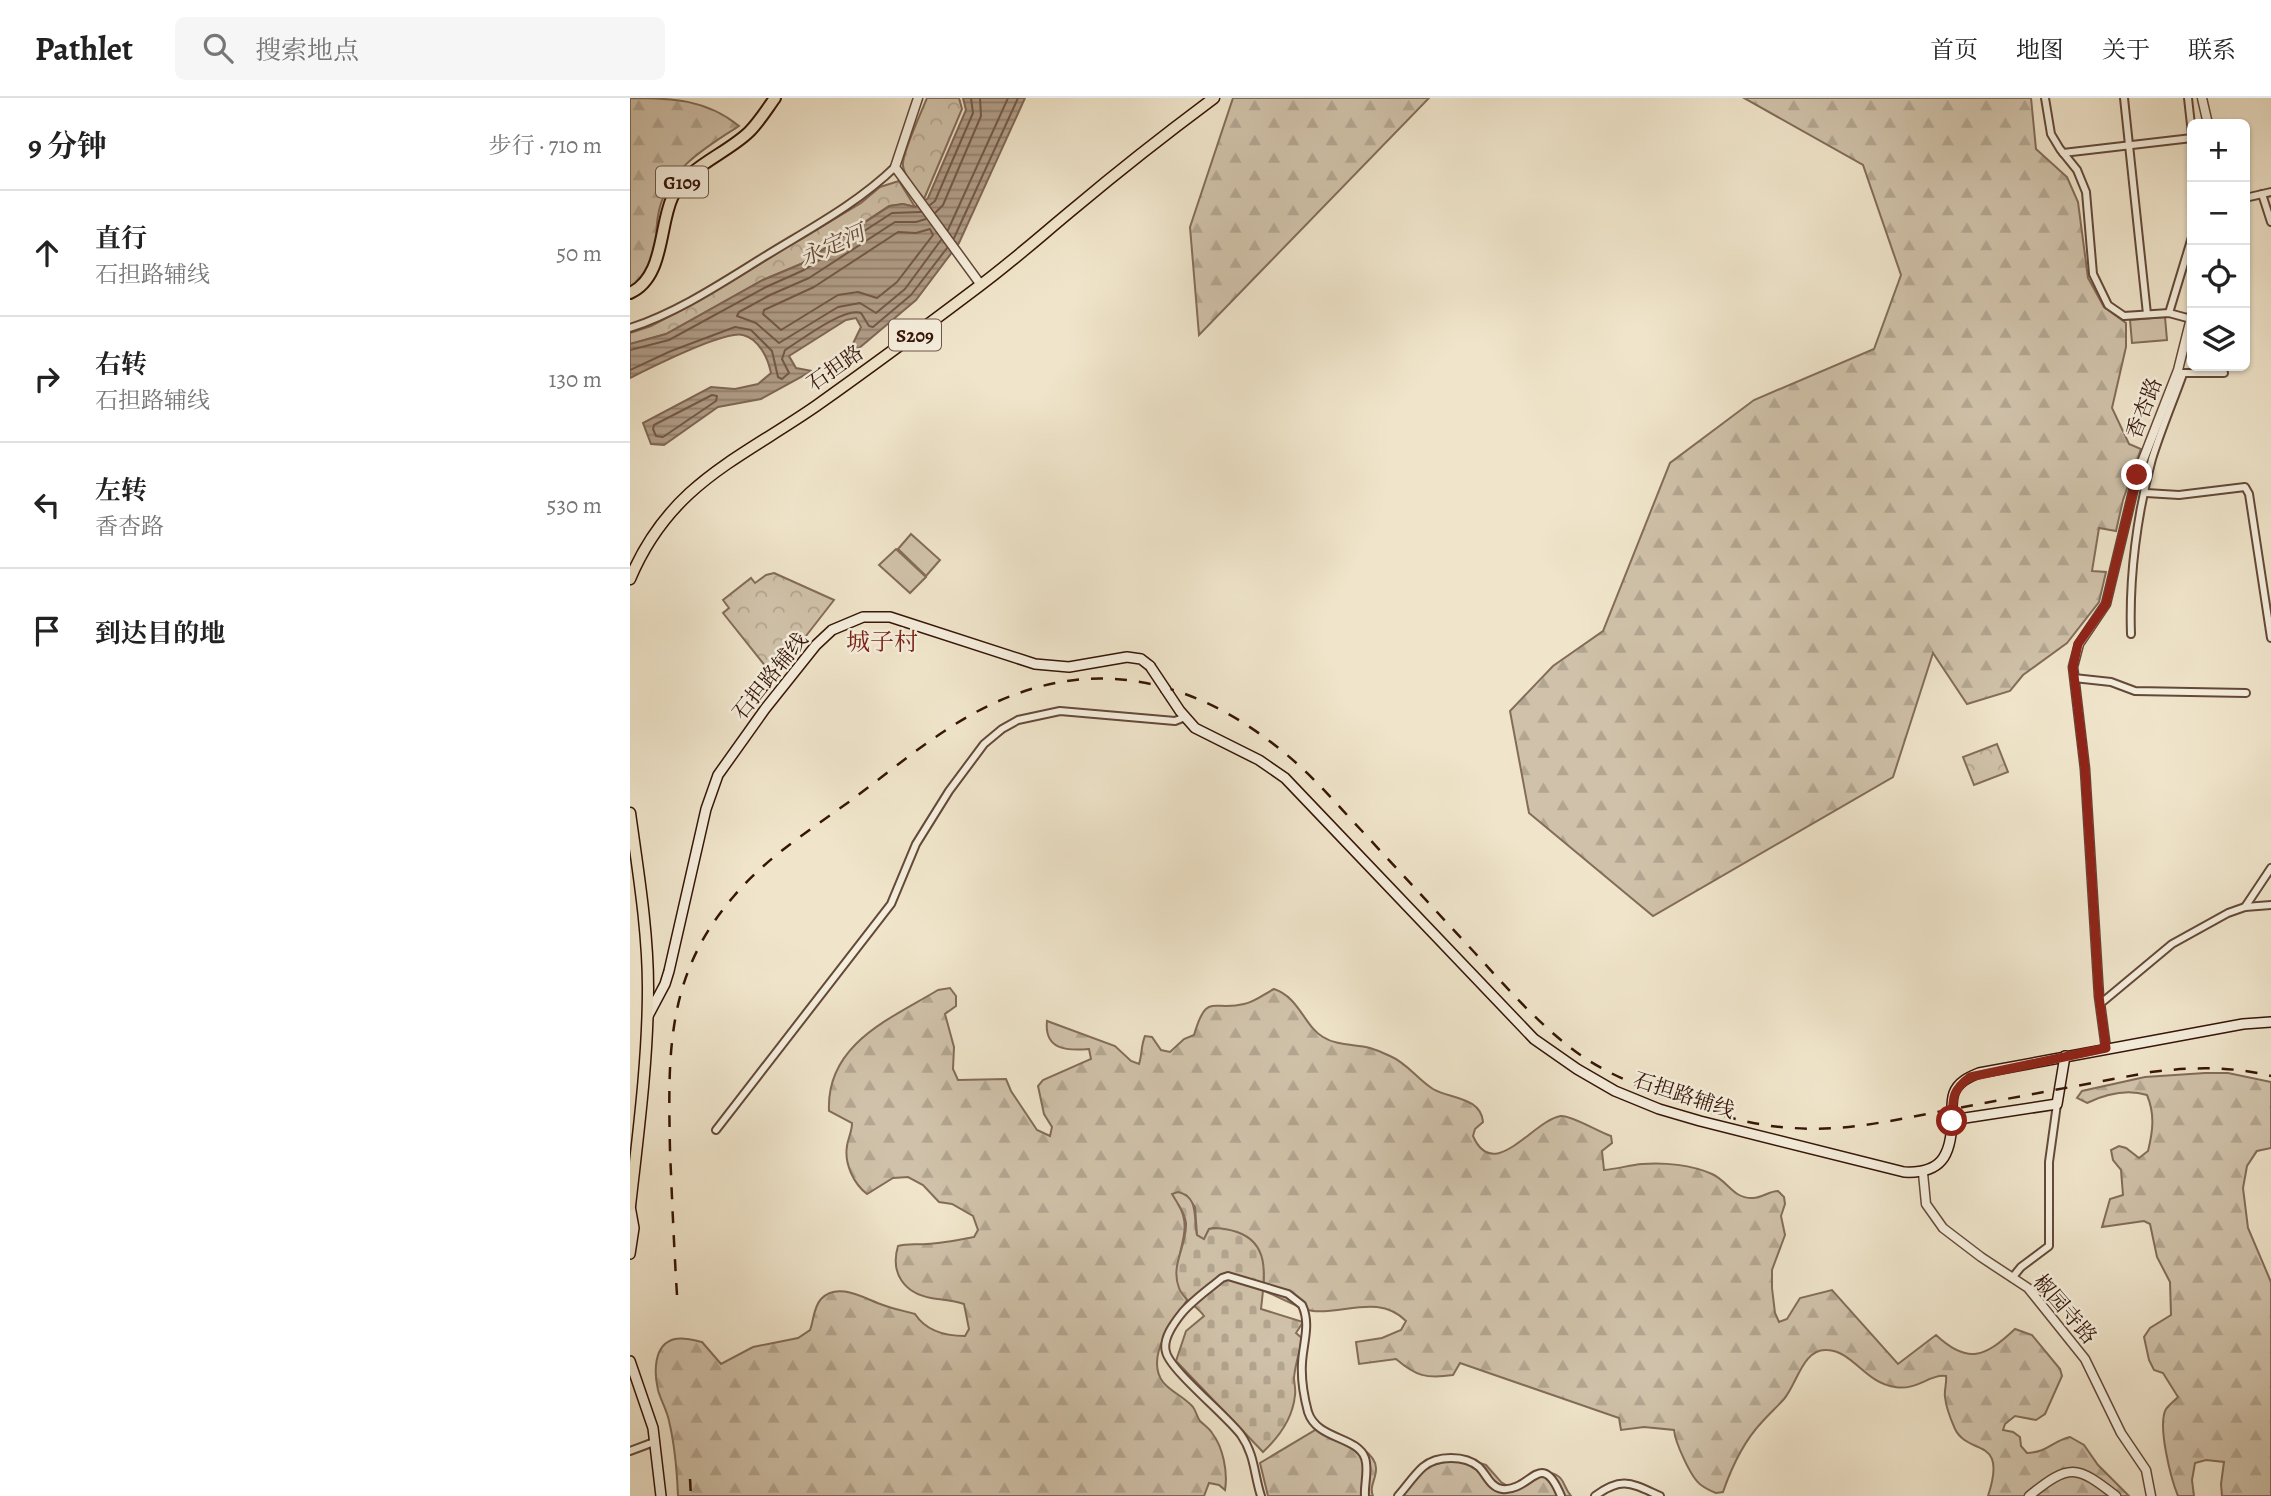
<!DOCTYPE html>
<html lang="zh">
<meta charset="utf-8">
<style>
:root{--surface:#fff;--page:#f6f6f6;--text:#222;--muted:#767676;--line:#e0e0e0}
body{margin:0;font-family:Alegreya,"Noto Serif SC",serif;background:var(--page);color:var(--text)}
.controls{position:absolute;right:21px;top:21px;display:grid;overflow:hidden;border-radius:10px;box-shadow:0 2px 5px #0004}
.controls button{width:63px;height:63px;display:grid;place-items:center;padding:0;border:0;border-bottom:2px solid var(--line);background:var(--surface);color:var(--text);font:35px sans-serif}
.stop{position:absolute;width:21px;height:21px;margin:-16px;border:5px solid #8f2418;border-radius:50%;background:#fff}
.stop.end{background:#8f2418;border-color:#fff;box-shadow:0 2px 7px #0008}
.list{margin:0;padding:0;list-style:none}
h2{display:flex;justify-content:space-between;align-items:center;height:91px;margin:0;padding:0 28px;font-size:30px}
h2 small{font-size:23px;font-weight:400;color:var(--muted)}
.list li{display:grid;grid-template-columns:46px 1fr auto;gap:21px;align-items:center;box-sizing:border-box;height:126px;padding:0 28px;border-top:2px solid var(--line)}
.list b{display:block;font-size:26px;white-space:nowrap}
.list p{margin:0;font-size:23px;white-space:nowrap;color:var(--muted)}
.list em{font-size:23px;font-style:normal;color:var(--muted)}
.icon{flex:none;width:38px;height:38px;fill:none;stroke:currentColor;stroke-width:2;stroke-linecap:round;stroke-linejoin:round}
.map{position:relative;flex:none;width:1641px;height:1398px;overflow:hidden}
header{display:flex;align-items:center;gap:42px;box-sizing:border-box;height:98px;padding:0 35px;background:var(--surface);border-bottom:2px solid var(--line)}
header strong{font-size:33px}
nav{display:flex;gap:38px;margin-inline-start:auto;font-size:24px}
.search{width:490px;height:63px;background:var(--page);display:flex;align-items:center;gap:18px;box-sizing:border-box;padding:0 24px;border-radius:10px;color:var(--muted);font-size:26px}
main{display:flex}
aside{flex:1;background:var(--surface)}
.map>svg:first-child{display:block}
.forest{fill:url(#forest-firs);stroke:#836c59;stroke-width:2}
.cemetery{fill:url(#cemetery-stones);stroke:#836c59;stroke-width:2}
.park{fill:url(#park-crowns);stroke:#836c59;stroke-width:2}
.pitch{fill:#d0c2aa;stroke:#836c59;stroke-width:2}
.water{fill:url(#water-rules);stroke:#806755;stroke-width:2}
.lines{fill:none;stroke-linecap:round;stroke-linejoin:round}
.shore{stroke:#745a48;stroke-width:2}
.minor-casing{stroke:#644939;stroke-width:10}
.tertiary-casing{stroke:#644939;stroke-width:11}
.secondary-casing{stroke:#361508;stroke-width:12}
.primary-casing{stroke:#361508;stroke-width:13}
.trunk-casing{stroke:#361508;stroke-width:14}
.minor{stroke:#f5eedd;stroke-width:6}
.tertiary{stroke:#f5eedd;stroke-width:8}
.secondary{stroke:#f5eedd;stroke-width:9}
.primary{stroke:#f0e5cb;stroke-width:10}
.trunk{stroke:#f0e5cb;stroke-width:10}
.rail{stroke:#361508;stroke-width:2.5;stroke-dasharray:12 12;stroke-linecap:butt}
.secondary-bridge-casing{stroke:#361508;stroke-width:12;stroke-linecap:butt}
.secondary-bridge{stroke:#f5eedd;stroke-width:9}
.route{stroke:#8f2418;stroke-width:9}
.labels{text-anchor:middle;stroke-width:5;stroke-linejoin:round;paint-order:stroke}
.shield{fill:#f5eedd;stroke:#6f5648;stroke-width:2}
.shield-label{font-size:19px;font-weight:bold;fill:#361508}
.street-label{font-size:21px;fill:#361508;stroke:#f5eedd}
.water-label{font-size:23px;font-style:italic;fill:#674c3c;stroke:#f5eedd}
.quarter-label{font-size:24px;fill:#7a1f14;stroke:#f5eedd}
</style>
<header>
<strong>Pathlet</strong>
<div class="search"><svg class="icon" aria-label="search" viewBox="0 0 24 24"><circle cx="10" cy="10" r="6"/><path d="M15 15l6 6"/></svg>搜索地点</div>
<nav><a>首页</a><a>地图</a><a>关于</a><a>联系</a></nav>
</header>
<main>
<aside>
<h2>9 分钟<small>步行 · 710 m</small></h2>
<ul class="list">
<li><svg class="icon" aria-label="ahead" viewBox="0 0 24 24"><path d="M12 20V5M6 11l6-6 6 6"/></svg><div><b>直行</b><p>石担路辅线</p></div><em>50 m</em></li>
<li><svg class="icon" aria-label="right" viewBox="0 0 24 24"><path d="M7 20v-9h11M14 6l5 5-5 5"/></svg><div><b>右转</b><p>石担路辅线</p></div><em>130 m</em></li>
<li><svg class="icon" aria-label="left" viewBox="0 0 24 24"><path d="M17 20v-9H6M10 6l-5 5 5 5"/></svg><div><b>左转</b><p>香杏路</p></div><em>530 m</em></li>
<li><svg class="icon" aria-label="arrive" viewBox="0 0 24 24"><path d="M6 21V4h12l-3 4 3 4H6"/></svg><div><b>到达目的地</b></div></li>
</ul>
</aside>
<div class="map">
<svg width="1641" height="1398" viewBox="0 0 1641 1398">
<defs>
<pattern id="forest-firs" width="22" height="20" patternUnits="userSpaceOnUse" patternTransform="scale(1.75)"><rect width="22" height="20" fill="#d0c2aa"/><path d="M5 1l3.5 6h-7zM16 11l3.5 6h-7z" fill="#b3a691"/></pattern>
<pattern id="cemetery-stones" width="16" height="16" patternUnits="userSpaceOnUse" patternTransform="scale(1.75)"><rect width="16" height="16" fill="#d0c2aa"/><path d="M2 7V4a2 2 0 0 1 4 0v3zM10 15v-3a2 2 0 0 1 4 0v3z" fill="#b3a691"/></pattern>
<pattern id="park-crowns" width="20" height="18" patternUnits="userSpaceOnUse" patternTransform="scale(1.75)"><rect width="20" height="18" fill="#d0c2aa"/><path d="M2 6a3 3 0 1 1 6 0M12 15a3 3 0 1 1 6 0" fill="none" stroke="#b3a691"/></pattern>
<pattern id="water-rules" width="6" height="5" patternUnits="userSpaceOnUse" patternTransform="scale(1.75)"><rect width="6" height="5" fill="#b19e89"/><path d="M0 2.5h6" fill="none" stroke="#91806e"/></pattern>
</defs>
<rect width="100%" height="100%" fill="#f0e5cb"/>
<filter id="stains"><feTurbulence type="fractalNoise" baseFrequency=".00286" numOctaves="4"/><feColorMatrix values="0 0 0 0 .2 0 0 0 0 .09 0 0 0 0 .02 0 0 0 .5 -.17"/></filter>
<radialGradient id="worn" r=".72"><stop offset=".6" stop-color="#630" stop-opacity="0"/><stop offset="1" stop-color="#630" stop-opacity=".3"/></radialGradient>
<!-- forest -->
<g class="forest">
<path d="M0 0C41 0 76 1 109 28 74 50 35 73 28 118 26 127 27 137 26 146 23 162 13 176 4 189L0 191Z"/>
<path d="M603 0H799L569 237 560 129Z"/>
<path d="M1114 0H1401L1406 51 1437 79 1448 104 1458 180 1474 209 1496 225V249L1482 310 1499 346 1511 351 1493 402 1486 433 1469 430 1462 473 1476 474 1469 504 1437 545 1393 577 1380 593 1337 606 1303 555 1263 679 1023 818 899 715 880 613 923 568 973 533 1040 365 1124 302 1244 251 1271 177 1233 67Z"/>
<path d="M320 890 326 898V908L315 916 324 949 323 971 328 982 376 981 381 993 407 1032 420 1038 422 1029 414 1016 408 988 413 982 461 961 459 951C437 953 414 952 417 923L485 948 501 963 509 966C512 957 511 947 515 938L522 939 531 952 540 954 554 941 564 937C577 893 582 914 614 906 625 904 634 896 644 891 669 899 675 929 693 939 707 948 725 946 740 950 747 952 754 955 760 958 777 965 787 981 803 991 820 1001 851 999 853 1024L845 1031 843 1038C864 1086 903 1022 931 1018 941 1017 969 1034 981 1038L982 1045 972 1053 974 1072C987 1071 1000 1067 1012 1066 1034 1064 1062 1067 1082 1076 1098 1083 1103 1101 1123 1100 1132 1100 1139 1093 1148 1093L1154 1099 1155 1106 1151 1118 1155 1137 1142 1172V1190L1145 1215 1149 1224 1157 1221 1170 1200 1202 1192 1268 1266 1306 1237C1338 1267 1355 1259 1385 1231L1402 1237 1430 1271 1432 1278 1415 1316 1406 1322 1385 1318 1375 1326 1373 1332 1383 1334 1390 1339 1391 1348 1397 1355C1419 1354 1420 1344 1440 1339L1454 1347 1468 1367 1499 1398H1358C1378 1337 1339 1359 1325 1331 1321 1322 1316 1309 1315 1299 1314 1292 1317 1285 1316 1278 1299 1276 1287 1293 1265 1289 1235 1285 1223 1253 1197 1252 1173 1250 1167 1286 1154 1301 1147 1309 1139 1316 1132 1324 1113 1344 1102 1368 1093 1394L1086 1395C1081 1393 1075 1390 1071 1387 1061 1380 1045 1344 1044 1332L1014 1329 991 1332 989 1320 830 1265 823 1277C796 1281 786 1278 766 1261L729 1266 726 1244 752 1240 771 1232 776 1223C749 1196 715 1216 683 1213 672 1212 644 1197 633 1192 637 1151 625 1138 584 1130L579 1131 574 1142 567 1137 565 1109 556 1097 548 1106C569 1139 531 1165 557 1202 546 1220 527 1243 527 1265 527 1291 549 1293 563 1309 566 1313 567 1319 570 1323 574 1327 579 1330 582 1335 593 1349 598 1374 595 1392L589 1387 579 1385 574 1398H48C47 1373 45 1348 39 1323 37 1312 31 1303 28 1292 24 1275 23 1246 45 1241 53 1239 64 1242 72 1244L91 1266 123 1249 168 1240 180 1232C184 1222 183 1210 191 1201 208 1183 235 1201 253 1207 263 1211 275 1213 285 1216 296 1233 316 1238 335 1238L339 1231 334 1206C323 1202 313 1202 301 1200 274 1195 260 1175 268 1148 278 1145 287 1147 297 1146 313 1145 328 1142 344 1139L348 1132 343 1118 322 1106 309 1104 293 1087 278 1079 263 1080 237 1096C224 1086 214 1066 217 1048 218 1040 222 1034 222 1025L199 1013C196 946 260 921 308 892Z"/>
<path d="M1575 975H1598L1641 984V1050L1627 1053 1617 1068 1613 1090 1618 1130 1641 1184V1398H1592L1591 1386 1594 1364 1576 1362 1565 1365 1562 1382 1564 1398H1548C1541 1381 1527 1327 1536 1311 1539 1307 1544 1303 1548 1299L1533 1275 1524 1272 1519 1262 1514 1239 1520 1230 1541 1217 1540 1184 1527 1159 1520 1126 1514 1123 1472 1129 1480 1101 1493 1097 1491 1072 1483 1062 1481 1052 1489 1048 1496 1050 1509 1060 1518 1053C1523 1033 1525 1016 1517 997 1497 991 1476 996 1457 1005L1447 1000 1452 993 1515 979Z"/>
<path d="M692 1328C707 1338 747 1351 746 1371 746 1382 739 1388 743 1398H638L630 1365Z"/>
<path d="M835 1361 856 1367 871 1384 876 1387H885L918 1374C937 1379 931 1386 941 1398H765C790 1370 797 1365 835 1361Z"/>
</g>
<!-- cemetery -->
<path class="cemetery" d="M548 1094C570 1099 563 1121 567 1137L574 1141 579 1131C588 1129 598 1131 607 1134 642 1146 634 1182 631 1211L673 1224 666 1235 673 1241C669 1254 665 1267 664 1280 664 1285 666 1291 665 1297 663 1320 649 1339 633 1354L546 1263 556 1233 574 1218C567 1208 553 1202 549 1190 540 1167 557 1148 556 1125 555 1114 547 1105 542 1096Z"/>
<!-- park -->
<g class="park">
<path d="M297 0H329L332 11 294 101C287 92 275 80 273 68 271 57 292 13 297 0Z"/>
<path d="M269 83 285 109 273 106 259 108 171 166 133 182 36 236 0 246V235L21 228 59 208 231 105 250 89Z"/>
<path d="M144 475 204 502 144 579 93 515 99 510 93 502 121 480 125 485 136 477Z"/>
<path d="M1367 646 1378 674 1344 687 1333 659Z"/>
</g>
<!-- pitch -->
<g class="pitch">
<path d="M1535 219 1537 242 1502 245 1500 222Z"/>
<path d="M281 436 310 462 296 478 268 451Z"/>
<path d="M266 451 296 479 280 495 249 467Z"/>
</g>
<!-- water -->
<path class="water" d="M333 0H395L329 145 286 202 215 262 231 229 226 220 216 222 159 258 166 270 182 273 131 301 88 309 34 347 21 346 13 325 81 289 105 291 128 286 141 275C138 260 129 241 113 237 95 232 20 270 0 280V246L36 236 133 182 171 166 260 108 273 106 285 109 298 100 336 12Z"/>
<g class="lines">
<!-- shore -->
<g class="shore">
<path d="M300 107 305 103 343 15 341 0"/>
<path d="M305 115 313 107 351 18 350 0"/>
<path d="M296 121 286 124H265L179 180 140 197 109 214 107 218 126 225 149 245 208 209 230 205 246 215 275 191 311 142"/>
<path d="M300 131 303 137 267 184 247 200 228 194 208 197 151 232 133 216 134 212 184 189 268 134 286 135Z"/>
<path d="M318 132 378 0"/>
<path d="M324 140 388 0"/>
<path d="M0 252 39 242 136 189 174 172 262 115 291 114"/>
<path d="M0 272 41 253 105 229 121 232 142 253 148 279 152 281 159 275 152 261 155 252C171 242 214 209 231 215L239 228 243 229 281 197 317 150"/>
<path d="M82 297 87 298 86 303 33 339 26 338 23 331 24 327Z"/>
</g>
<!-- minor casing -->
<g class="minor-casing">
<g id="minor">
<path d="M1415 0 1421 36 1430 51 1447 72 1456 94 1463 176 1478 207 1494 218 1539 215 1561 221"/>
<path d="M1494 0 1517 216"/>
<path d="M1558 0 1562 36"/>
<path d="M1433 55 1562 40"/>
<path d="M1632 96 1641 124"/>
<path d="M1615 100 1641 94"/>
<path d="M1539 215 1562 139"/>
<path d="M0 230C49 214 93 184 137 157 181 130 228 105 265 69"/>
<path d="M1552 275H1594"/>
<path d="M1516 395 1549 397 1615 389 1619 396 1641 540"/>
<path d="M1501 536C1499 479 1507 416 1522 361 1531 332 1543 304 1553 276"/>
<path d="M1444 580 1481 584 1505 593 1616 595"/>
<path d="M1615 809 1641 770"/>
<path d="M1470 906 1542 846 1598 815 1615 809 1641 807"/>
<path d="M86 1032 261 806 286 746 319 693 354 646 372 631 388 622 430 613 545 623 555 619"/>
<path d="M1382 1180 1391 1169 1419 1148V1064L1427 1006"/>
<path d="M0 1353 24 1344"/>
<path d="M631 1398C624 1377 625 1357 611 1337 596 1317 540 1272 536 1254 532 1241 544 1225 552 1215 563 1202 579 1191 592 1180L598 1178 658 1196 672 1207C681 1226 673 1245 672 1265 671 1281 674 1299 678 1314 687 1342 727 1338 735 1360 739 1372 734 1386 735 1398"/>
<path d="M768 1398C776 1389 784 1377 793 1369 807 1357 835 1357 849 1369 856 1376 861 1390 872 1391 901 1394 911 1349 931 1398"/>
<path d="M965 1398C992 1378 1001 1385 1030 1398"/>
</g>
</g>
<!-- tertiary casing -->
<g class="tertiary-casing">
<g id="tertiary">
<path d="M288 0 265 69 351 187"/>
<path d="M1572 0 1578 26"/>
<path d="M1476 950 1469 898 1455 671 1443 569 1449 546 1476 506 1507 377 1548 272 1562 216"/>
<path d="M1293 1075 1296 1106 1313 1130 1351 1159 1398 1190 1455 1261 1491 1335 1516 1372 1521 1398"/>
<path d="M1399 1398C1440 1365 1446 1367 1486 1398"/>
</g>
</g>
<!-- secondary casing -->
<g class="secondary-casing">
<g id="secondary">
<path d="M536 592 550 613 565 630 629 662 655 680 904 941 947 971 985 993 1029 1011 1070 1023 1274 1074C1311 1076 1321 1058 1322 1023 1322 1014 1321 1003 1324 995 1328 984 1339 979 1349 975L1613 926 1641 924"/>
<path d="M18 918 35 886 39 873 76 711 88 677 135 611 186 547 202 532 233 519H260L405 566 439 569 497 559 511 561 520 568"/>
<path d="M1322 1022 1427 1006 1435 958"/>
<path d="M0 1156 4 1130 0 1108"/>
<path d="M0 1263 23 1330 31 1398"/>
</g>
</g>
<!-- primary casing -->
<g class="primary-casing">
<g id="primary">
<path d="M0 481C40 386 108 362 186 308 241 269 295 229 348 189 382 164 414 135 447 108 491 71 537 35 584 0"/>
<path d="M0 715C8 773 18 832 18 890 18 963 8 1037 0 1108"/>
</g>
</g>
<!-- trunk casing -->
<g class="trunk-casing">
<path id="trunk" d="M0 195C34 180 29 129 42 100 56 69 95 57 119 34 129 24 137 11 145 0"/>
</g>
<!-- minor -->
<use href="#minor" class="minor"/>
<!-- tertiary -->
<use href="#tertiary" class="tertiary"/>
<!-- secondary -->
<use href="#secondary" class="secondary"/>
<!-- primary -->
<use href="#primary" class="primary"/>
<!-- trunk -->
<use href="#trunk" class="trunk"/>
<!-- rail -->
<g class="rail">
<path d="M47 1197C44 1149 42 1101 40 1052 38 955 36 876 104 798 135 761 177 734 216 706 268 668 320 621 381 598 491 555 593 596 675 673 695 692 713 713 732 733 770 774 807 814 845 855 877 890 910 928 949 956 977 976 1011 989 1043 1001 1081 1015 1122 1028 1163 1030 1220 1034 1273 1020 1328 1010 1392 998 1457 986 1521 974 1562 969 1601 968 1641 978"/>
<path d="M60 1381 61 1398"/>
</g>
<!-- secondary-bridge casing -->
<g class="secondary-bridge-casing">
<path id="secondary-bridge" d="M520 568 536 592"/>
</g>
<!-- secondary-bridge -->
<use href="#secondary-bridge" class="secondary-bridge"/>
</g>
<g class="lines">
<!-- route -->
<path class="route" d="M1322 1023C1323 1001 1321 993 1340 979L1476 950 1469 898 1455 671 1443 569 1448 546 1476 506 1507 377"/>
</g>
<g class="labels">
<!-- shield labels -->
<g class="shield">
<rect x="26" y="68.5" width="52" height="31" rx="5"/>
<rect x="259" y="221.5" width="52" height="31" rx="5"/>
</g>
<g class="shield-label">
<text x="52" y="91">G109</text>
<text x="285" y="244">S209</text>
</g>
<!-- street labels -->
<g class="street-label">
<text transform="translate(205 270) rotate(-35)" y="7">石担路</text>
<text transform="translate(1514 310) rotate(-69)" y="7">香杏路</text>
<text transform="translate(140 578) rotate(-51)" y="7">石担路辅线</text>
<text transform="translate(1054 997) rotate(18)" y="7">石担路辅线</text>
<text transform="translate(1435 1211) rotate(49)" y="7">椒园寺路</text>
</g>
<!-- water labels -->
<g class="water-label">
<text transform="translate(202 147) rotate(-24)" y="8">永定河</text>
</g>
<!-- quarter labels -->
<g class="quarter-label">
<text x="252" y="552">城子村</text>
</g>
</g>
<rect width="100%" height="100%" filter="url(#stains)"/>
<rect width="100%" height="100%" fill="url(#worn)"/>
</svg>
<div class="controls">
<button>+</button>
<button>−</button>
<button><svg class="icon" aria-label="locate" viewBox="0 0 24 24"><circle cx="12" cy="12" r="6"/><path d="M12 2v4M12 18v4M2 12h4M18 12h4"/></svg></button>
<button><svg class="icon" aria-label="layers" viewBox="0 0 24 24"><path d="M12 4l9 5-9 5-9-5zM3 14l9 5 9-5"/></svg></button>
</div>
<div class="stop" style="left:1322px;top:1023px"></div>
<div class="stop end" style="left:1507px;top:377px"></div>
</div>
</main>
